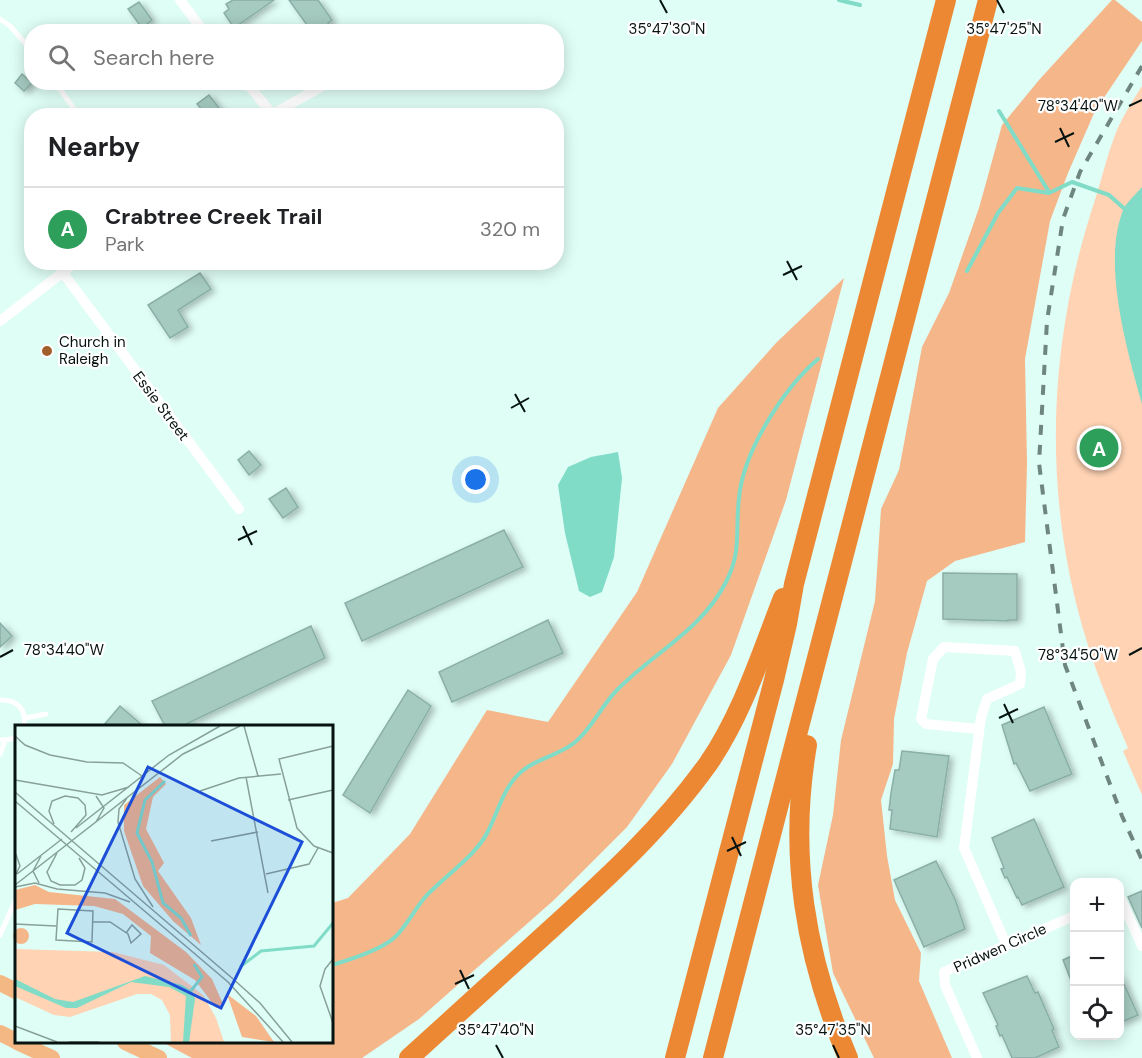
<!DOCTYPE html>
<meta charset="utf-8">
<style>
:root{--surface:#fff;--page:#f2f2f2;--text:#202124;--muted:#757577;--line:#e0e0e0;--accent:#2563eb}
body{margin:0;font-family:"DM Sans",sans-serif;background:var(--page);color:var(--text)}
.controls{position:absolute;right:18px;bottom:18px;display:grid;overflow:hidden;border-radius:12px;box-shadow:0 3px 15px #0003}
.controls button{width:54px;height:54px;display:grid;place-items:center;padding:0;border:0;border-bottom:2px solid var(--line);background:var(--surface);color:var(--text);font:30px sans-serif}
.you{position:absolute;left:476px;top:480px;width:21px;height:21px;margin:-15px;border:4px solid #fff;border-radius:50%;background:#1a73e8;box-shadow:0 0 0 9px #1a73e833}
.badge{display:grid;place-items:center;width:39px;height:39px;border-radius:50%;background:var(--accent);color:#fff;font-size:20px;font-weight:700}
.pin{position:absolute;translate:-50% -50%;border:3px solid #fff;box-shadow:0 2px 6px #0006}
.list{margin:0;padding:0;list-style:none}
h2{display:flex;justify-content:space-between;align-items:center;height:78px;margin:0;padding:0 24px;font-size:26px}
h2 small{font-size:20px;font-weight:400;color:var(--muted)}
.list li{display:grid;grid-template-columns:39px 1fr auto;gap:18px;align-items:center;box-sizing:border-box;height:84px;padding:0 24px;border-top:2px solid var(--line)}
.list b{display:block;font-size:22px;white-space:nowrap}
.list p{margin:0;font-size:20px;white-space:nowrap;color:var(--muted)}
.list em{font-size:20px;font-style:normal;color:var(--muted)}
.icon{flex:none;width:33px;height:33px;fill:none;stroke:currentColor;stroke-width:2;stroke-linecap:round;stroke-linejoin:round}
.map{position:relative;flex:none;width:1142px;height:1058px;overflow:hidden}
.search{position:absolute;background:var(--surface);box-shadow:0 3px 15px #0003;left:24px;top:24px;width:540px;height:66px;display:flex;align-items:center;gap:15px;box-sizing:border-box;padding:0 21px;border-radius:24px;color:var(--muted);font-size:22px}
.panel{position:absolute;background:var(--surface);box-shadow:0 3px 15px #0003;left:24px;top:108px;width:540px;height:162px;border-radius:24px}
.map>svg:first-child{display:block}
.green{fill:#ffd3b4}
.forest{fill:#f5b68a}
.water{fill:#80dcc7}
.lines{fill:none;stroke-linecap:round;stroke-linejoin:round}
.stream{stroke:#80dcc7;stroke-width:4}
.building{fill:#a5cac0;stroke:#8aafa6;stroke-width:1.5;filter:url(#shadow)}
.service{stroke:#fff;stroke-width:5}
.minor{stroke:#fff;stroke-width:10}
.primary{stroke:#f4b885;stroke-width:16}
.motorway{stroke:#ec8834;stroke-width:20}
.rail{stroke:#6f8580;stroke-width:4;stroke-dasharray:10 10;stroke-linecap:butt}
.ticks{fill:none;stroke:#061310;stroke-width:2}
.poi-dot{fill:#a05f2b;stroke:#fff;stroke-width:2}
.labels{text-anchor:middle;stroke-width:4.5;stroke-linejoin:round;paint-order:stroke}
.poi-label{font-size:15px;fill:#061310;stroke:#fff;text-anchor:start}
.street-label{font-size:15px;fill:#061310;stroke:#fff}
.inset-river{fill:none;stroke:#80dcc7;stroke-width:3}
.inset-road{fill:none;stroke:#88a09a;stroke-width:1.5}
.view{fill:#1d4ed8;fill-opacity:0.15;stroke:#1d4ed8;stroke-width:3}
.inset-edge{fill:none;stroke:#061310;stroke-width:3}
.ticks-label{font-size:15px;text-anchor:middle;fill:#061310;stroke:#fff;stroke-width:4.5;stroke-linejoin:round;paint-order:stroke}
</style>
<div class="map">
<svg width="1142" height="1058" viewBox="0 0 1142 1058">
<defs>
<filter id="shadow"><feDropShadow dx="4" dy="2.5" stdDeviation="3" flood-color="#0004"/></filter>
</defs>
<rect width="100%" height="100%" fill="#dffef6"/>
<!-- green -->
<path class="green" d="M1142 86V795L1123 751 1128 748C1113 713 1098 678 1087 642 1042 498 1047 346 1094 203 1101 182 1106 159 1114 138 1120 120 1132 102 1142 86Z"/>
<!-- forest -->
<g class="forest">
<path d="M1112 0H1115L1142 22V41L1095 111 1068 173 1050 221 1025 359 1027 464 1025 542 955 561 927 581 907 653 894 719 893 764 881 800 887 856 895 900 921 953 919 981 952 1058H874L833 973 818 885 833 815 841 740 875 601 881 509 899 470 922 347 949 293 979 208 1002 125 1039 80Z"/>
<path d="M844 278 786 500 731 655 672 764 627 827 554 900 419 1019 362 1058H192L162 1042H332V903L348 898 410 834 487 710 548 722 637 592 718 408 776 343Z"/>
</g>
<!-- water -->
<g class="water">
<path d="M1142 187V404C1127 350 1101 261 1124 208 1128 201 1136 194 1142 187Z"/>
<path d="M618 452 622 478 614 557 602 592 590 597 579 591 565 533 558 485 568 467 591 457Z"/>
</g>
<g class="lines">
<!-- stream -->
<g class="stream">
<path d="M839 0 860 5"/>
<path d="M999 111 1049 192"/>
<path d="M967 271 998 213 1017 188 1049 193 1072 182 1109 195 1127 211"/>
<path d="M332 965C349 960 380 950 394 938 407 926 415 908 427 895 445 876 476 855 487 833 497 815 502 792 516 777 532 759 556 757 574 743 592 729 601 706 617 690 653 653 702 630 726 582 742 551 735 531 739 498 743 452 783 389 818 359"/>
</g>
</g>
<!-- building -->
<g class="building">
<path d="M233 0H274L234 28 224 13 229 9 226 4Z"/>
<path d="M289 0H318L332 20 328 23 334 32H312Z"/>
<path d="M139 2 152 20 142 28 128 9Z"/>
<path d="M22 74 32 83 24 91 15 83Z"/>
<path d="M209 95 225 116H207L197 104Z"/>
<path d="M200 273 211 289 178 310 188 327 170 338 148 305Z"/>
<path d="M249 451 261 465 249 475 238 460Z"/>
<path d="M286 488 298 507 283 518 269 499Z"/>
<path d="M504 530 523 567 362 641 345 603Z"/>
<path d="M943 573 1017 574V620H1008V621L943 619Z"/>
<path d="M548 620 563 653 452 702 439 672Z"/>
<path d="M0 623 12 636 0 647Z"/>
<path d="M311 626 325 658 182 726H165L152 701Z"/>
<path d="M408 690 431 706 370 813 343 795Z"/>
<path d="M120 706 143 726H103Z"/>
<path d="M1044 707 1072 774 1030 791 1016 763 1014 764 1002 725Z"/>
<path d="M902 751 949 756 937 837 890 829 892 810H889L891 793 895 770H899Z"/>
<path d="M1034 819 1064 887 1022 905 1018 897 1017 898 1007 877 1005 878 1001 869 1004 868 992 838Z"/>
<path d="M936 861 955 899 965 929 924 947 894 880Z"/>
<path d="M1142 891V928L1128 897Z"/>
<path d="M1074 955V988L1063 960Z"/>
<path d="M1119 973 1138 1015 1119 1023Z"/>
<path d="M1027 976 1035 993 1038 992 1054 1029 1052 1030 1059 1047 1035 1058H1012L1002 1035 1000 1036 996 1026 998 1025 983 993Z"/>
</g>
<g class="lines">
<!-- service -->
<g class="service">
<path d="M0 19 10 26 32 51"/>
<path d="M55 82 79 116"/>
<path d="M0 700C17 699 27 710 24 726"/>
<path d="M25 718 46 714"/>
<path d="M0 740 12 739 16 737"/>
<path d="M0 754 5 741"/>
<path d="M0 935 16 899"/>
</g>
<!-- minor -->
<g class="minor">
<path d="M180 0 204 32"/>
<path d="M246 82 272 114"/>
<path d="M269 116 330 82"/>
<path d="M63 273 239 509"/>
<path d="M0 321 76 262"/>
<path d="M979 729 926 724 921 719 933 659 944 647 1015 651 1021 672 1020 684 987 699 981 717 964 848 1006 944"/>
<path d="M1120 897 1142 946"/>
<path d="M977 1058 945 985 944 972 1074 916"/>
</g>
<!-- primary -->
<g class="primary">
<path d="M0 983 16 991"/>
<path d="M0 1033 16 1041"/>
<path d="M17 1042 52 1058"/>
<path d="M125 1042 159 1058"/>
</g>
<!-- motorway -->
<g class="motorway">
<path d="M807 745C788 855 805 956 848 1058"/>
<path d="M409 1058C456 1015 504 972 551 929 607 878 663 827 708 764 742 715 761 654 783 598"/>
<path d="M675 1058 774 680 787 624 794 584 946 0"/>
<path d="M713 1058 988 0"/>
</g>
<!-- rail -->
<path class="rail" d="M1142 66 1080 172 1063 219 1047 321 1039 463 1065 665 1122 816 1142 860"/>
</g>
<!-- ticks -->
<path class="ticks" d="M660 0 667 13M997 0 1004 13M1129 106 1142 100M1060 128 1069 147M1055 142 1074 133M787 261 797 280M783 275 802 266M515 394 525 412M511 408 529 398M243 526 252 545M238 540 257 531M1129 655 1142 648M0 657 13 650M1004 704 1013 723M999 718 1018 709M732 837 741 856M727 851 746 842M460 970 469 989M455 984 474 975M496 1045 503 1058M833 1045 839 1058"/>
<!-- markers -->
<circle class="poi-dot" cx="47" cy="351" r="6"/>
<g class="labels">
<!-- poi labels -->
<g class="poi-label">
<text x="59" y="347">Church in<tspan x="59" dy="17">Raleigh</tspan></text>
</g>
<!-- street labels -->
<g class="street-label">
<text transform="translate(161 406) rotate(53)" y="5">Essie Street</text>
<text transform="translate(1000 948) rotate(-24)" y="5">Pridwen Circle</text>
</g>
</g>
<!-- overview -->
<g transform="translate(15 725)">
<rect width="318" height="318" fill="#dffef6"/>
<path d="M0 224 98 227 149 240 188 270 201 293 209 317H156L155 290 147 275 136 269H122L55 292 39 290 0 272Z" fill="#ffd3b4"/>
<path d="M145 52 151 59 138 72 131 104 149 138 143 146 176 193 186 220 158 196 128 161 109 106V80ZM20 160 34 167 100 174 171 227 197 254 208 279 201 283 180 255 135 228 136 211 108 189 79 181 20 179 0 185V165ZM-2 211a8 8 0 1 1 16 0a8 8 0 1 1-16 0ZM212 269 241 291 259 317 227 312Z" fill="#f5b68a"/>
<path d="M130 251 167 260 177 266 180 274 174 317H168L171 271 154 262 116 257 62 283H51L0 261V254L40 274 58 277Z" fill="#80dcc7"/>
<path class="inset-river" d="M150 56 130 75 122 108 137 137 148 178 166 193 176 211M225 242 246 226 299 221 318 198M175 267 187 252 179 239"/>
<path class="inset-road" d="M229 1 243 51M0 11 10 20 35 30 72 37 108 38 127 51M318 21 264 34 282 103 299 121 318 128M231 52 253 168M0 55 87 70 114 62M185 66 224 53 266 49M0 67 217 253 245 278 277 317M112 73 104 84 103 97 120 154 138 182M273 75 318 65M0 76 213 257 268 317M81 97 89 83 81 71M39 99 34 86 37 76 50 71 63 73 70 80 71 90 56 107M61 103 154 30 205 1M196 116 243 107M0 127 5 141 0 151M42 128 32 147 36 156 45 160H60L67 155 70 143 64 133M2 149 47 114M251 149 294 139 303 123M24 158 18 146 26 131M0 160 168 29 225 1M0 162 20 158 42 164 90 168 115 177M43 184 78 186 77 217 41 215ZM78 197H95L113 209 116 218 126 209 117 200 111 208M0 199 41 201M318 234 310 244 305 261 318 298M0 301 42 317M54 317H84"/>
<path class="view" d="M133 42 287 117 206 283 52 208Z"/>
<rect width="318" height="318" class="inset-edge"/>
</g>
<g class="ticks-label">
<text x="1004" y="34">35°47'25"N</text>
<text x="667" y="34">35°47'30"N</text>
<text x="1078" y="111">78°34'40"W</text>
<text x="64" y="655">78°34'40"W</text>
<text x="1078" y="660">78°34'50"W</text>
<text x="496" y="1035">35°47'40"N</text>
<text x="833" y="1035">35°47'35"N</text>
</g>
</svg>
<div class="controls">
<button>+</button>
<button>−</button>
<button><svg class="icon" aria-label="locate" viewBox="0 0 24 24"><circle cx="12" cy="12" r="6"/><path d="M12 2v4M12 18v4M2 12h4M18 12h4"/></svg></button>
</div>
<div class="you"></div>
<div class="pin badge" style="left:1099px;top:448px;background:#2e9e5b">A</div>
<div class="search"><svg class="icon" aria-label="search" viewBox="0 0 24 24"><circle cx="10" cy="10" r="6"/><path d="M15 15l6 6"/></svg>Search here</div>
<section class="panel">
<h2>Nearby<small></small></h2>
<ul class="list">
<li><span class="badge" style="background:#2e9e5b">A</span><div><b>Crabtree Creek Trail</b><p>Park</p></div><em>320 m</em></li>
</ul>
</section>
</div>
